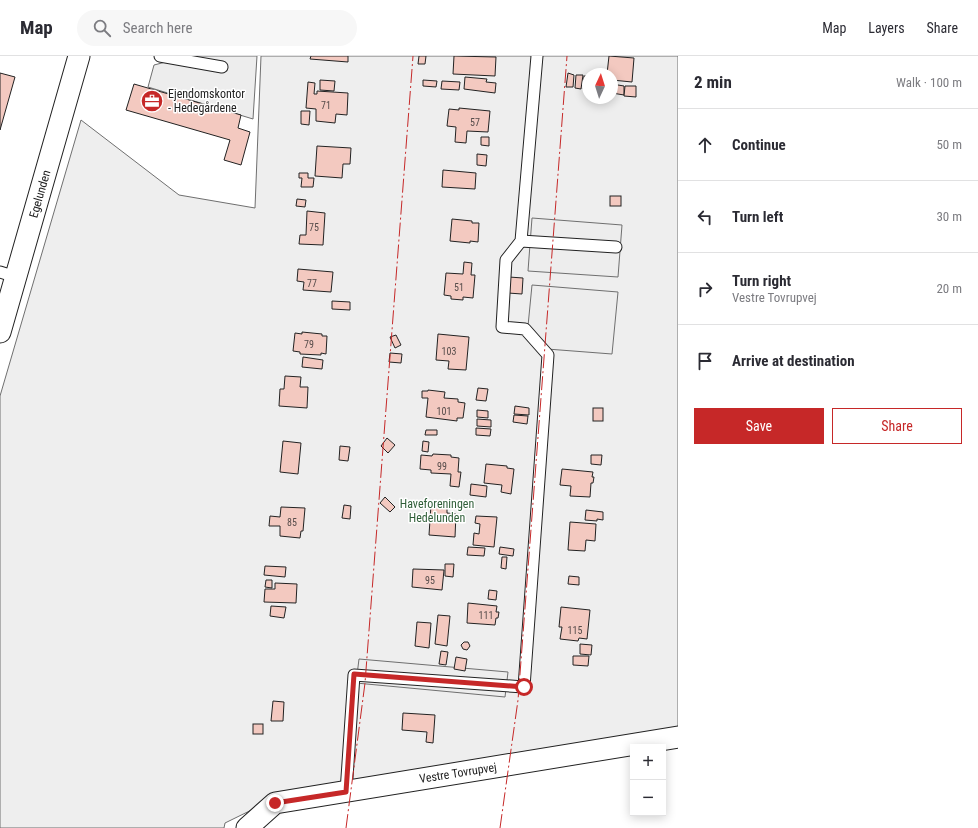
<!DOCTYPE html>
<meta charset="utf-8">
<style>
:root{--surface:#fff;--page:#f7f7f7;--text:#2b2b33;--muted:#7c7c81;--line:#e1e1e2;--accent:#c62828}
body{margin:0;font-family:"Roboto Condensed",sans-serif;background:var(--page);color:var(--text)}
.controls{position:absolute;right:12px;bottom:12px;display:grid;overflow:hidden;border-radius:0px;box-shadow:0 2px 10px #0003}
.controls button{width:36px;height:36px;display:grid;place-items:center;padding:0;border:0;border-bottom:1px solid var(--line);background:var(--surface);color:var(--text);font:20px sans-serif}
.compass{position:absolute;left:582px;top:12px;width:36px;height:36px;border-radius:50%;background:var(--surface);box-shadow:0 2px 10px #0003;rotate:4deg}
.stop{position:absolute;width:12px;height:12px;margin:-9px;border:3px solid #c62828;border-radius:50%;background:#fff}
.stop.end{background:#c62828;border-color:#fff;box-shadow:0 1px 4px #0008}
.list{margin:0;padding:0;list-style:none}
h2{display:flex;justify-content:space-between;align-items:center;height:52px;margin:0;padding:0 16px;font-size:17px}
h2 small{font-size:13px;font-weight:400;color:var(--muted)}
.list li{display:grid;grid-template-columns:26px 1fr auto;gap:12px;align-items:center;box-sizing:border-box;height:72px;padding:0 16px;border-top:1px solid var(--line)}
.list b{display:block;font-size:15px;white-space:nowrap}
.list p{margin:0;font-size:13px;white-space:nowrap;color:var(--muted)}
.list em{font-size:13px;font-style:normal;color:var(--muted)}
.actions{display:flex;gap:8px;padding:12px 16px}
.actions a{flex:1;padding:9px 0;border:1px solid var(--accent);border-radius:0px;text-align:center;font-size:14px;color:var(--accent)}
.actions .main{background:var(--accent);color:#fff}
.icon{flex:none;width:22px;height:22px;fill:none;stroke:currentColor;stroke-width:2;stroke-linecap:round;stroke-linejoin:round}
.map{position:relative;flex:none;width:678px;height:772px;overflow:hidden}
header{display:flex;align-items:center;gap:24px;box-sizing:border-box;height:56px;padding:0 20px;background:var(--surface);border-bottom:1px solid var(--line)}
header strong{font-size:19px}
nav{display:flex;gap:22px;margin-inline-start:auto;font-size:14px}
.search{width:280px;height:36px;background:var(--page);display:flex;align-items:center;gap:10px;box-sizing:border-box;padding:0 14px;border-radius:22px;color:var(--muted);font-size:15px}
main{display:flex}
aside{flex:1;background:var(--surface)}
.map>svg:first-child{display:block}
.green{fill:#eee;stroke:#6f6f6f;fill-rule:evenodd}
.parking{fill:#ededed;stroke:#6f6f6f}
.building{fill:#f3c9c0;stroke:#222}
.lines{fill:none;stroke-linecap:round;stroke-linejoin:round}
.service-casing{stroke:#222;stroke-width:13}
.minor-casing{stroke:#222;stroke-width:23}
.service{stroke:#fff;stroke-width:11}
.minor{stroke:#fff;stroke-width:21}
.power{stroke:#c62828;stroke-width:1;stroke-dasharray:14 3 2 3;stroke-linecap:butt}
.route{stroke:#c62828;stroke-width:5}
.labels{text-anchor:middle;stroke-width:3;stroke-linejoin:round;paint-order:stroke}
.number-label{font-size:10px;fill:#564c4a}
.poi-label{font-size:12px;fill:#222;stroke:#fff;text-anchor:start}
.street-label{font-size:12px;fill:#222;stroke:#fff}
.park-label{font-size:12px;fill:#2f5e38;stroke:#fff}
</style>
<header>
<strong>Map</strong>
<div class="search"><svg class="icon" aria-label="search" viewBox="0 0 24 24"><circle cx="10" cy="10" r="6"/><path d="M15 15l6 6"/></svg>Search here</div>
<nav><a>Map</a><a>Layers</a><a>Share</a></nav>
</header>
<main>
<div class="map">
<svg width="678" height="772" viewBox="0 0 678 772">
<rect width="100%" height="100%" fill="#fff"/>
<!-- green -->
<path class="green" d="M261 0H678V674L278 741 225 767 224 772H0V340L81 64 179 139 255 152ZM588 18H612V42H588Z"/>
<!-- parking -->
<g class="parking">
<path d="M189 0H257L253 63 148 31 154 9Z"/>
<path d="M532 162 622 169 618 221 528 215Z"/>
<path d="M532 229 618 236 612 298 547 293 528 270Z"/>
<path d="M359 603 508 616 505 641 356 627Z"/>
</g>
<!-- building -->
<g class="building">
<path d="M311 0H348V6L310 3Z"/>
<path d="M419 0H426L425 8H418Z"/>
<path d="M454 0 496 1 495 20 453 18Z"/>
<path d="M609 0 634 2 632 26 612 24V18H607Z"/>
<path d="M0 17 15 21 0 74Z"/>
<path d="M568 17 574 19 573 31H566Z"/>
<path d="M576 19H583L581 33 575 32Z"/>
<path d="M584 20H588V33H583Z"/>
<path d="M465 21 487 23 486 26 496 27 495 37 464 33Z"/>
<path d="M320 24 335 25 334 35 320 34Z"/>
<path d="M423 24 437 25 436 31 423 30Z"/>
<path d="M442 25 460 26 459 34 441 33Z"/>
<path d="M308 26 315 27 314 38H317V35L348 37 347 59 336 58 335 67 316 65V53L306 52Z"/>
<path d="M134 28 241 59 238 72 250 76 241 109 224 104 230 84 126 54Z"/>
<path d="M612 28 624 30V39L612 37Z"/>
<path d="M625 30H636V41L624 40Z"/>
<path d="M459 52 490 55 488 76 467 75 466 87 455 86 456 71 447 70 449 53 459 54Z"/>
<path d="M301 55H310L309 69 301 68Z"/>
<path d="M481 81H489V90L481 89Z"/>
<path d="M317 90 351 92 350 108H343L342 122 315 120Z"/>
<path d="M477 98 487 99 486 110 477 109Z"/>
<path d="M443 114 476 117 475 133 442 131Z"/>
<path d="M299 117H308V122H314L313 131H301L302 122H299Z"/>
<rect x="610" y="140" width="11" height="10"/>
<path d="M297 143 306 144 305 151 296 150Z"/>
<path d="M307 155 325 157 323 189 299 188 300 179H306Z"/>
<path d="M452 163 472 165V167H479L478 186 470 185V187L450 185Z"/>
<path d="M464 206 472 207 471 219H475L473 242 463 241V244L451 243V240L444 239 446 217 463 218Z"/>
<path d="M298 213 333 216 331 236 303 234 304 226 297 225Z"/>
<path d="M509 221 523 222 522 238 508 237Z"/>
<path d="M332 245 350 246V254L332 253Z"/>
<path d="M302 276 322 278V280H327L326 298 321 297V299L300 298V296L293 295 295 277 302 278Z"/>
<path d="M438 278 469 281 466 314 448 313 449 305 436 304Z"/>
<path d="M396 279 401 289 395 292 390 281Z"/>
<path d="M390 297 402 298 401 307 389 306Z"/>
<path d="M303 301 323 304 322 313 302 311Z"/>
<path d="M285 320 301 321 300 331H308L307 352 279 350 280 333H284Z"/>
<path d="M478 332 488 333 486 345 476 344Z"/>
<path d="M428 334 445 336 444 342 458 343V346L465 347 463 362H457V365L426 361 428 342H422V335H428Z"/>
<path d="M515 350 529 352V359L514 358Z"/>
<rect x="593" y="352" width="10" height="13"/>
<path d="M477 354 488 355V362L477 361Z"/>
<path d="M514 359 528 360 527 368 513 366Z"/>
<path d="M477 363 491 364V371L477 370Z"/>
<path d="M476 372 491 373 490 380 476 379Z"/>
<path d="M426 374H437V379H425Z"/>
<path d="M387 382 395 389 388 397 381 390Z"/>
<path d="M283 385 301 387 298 418 280 416Z"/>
<path d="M423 385 429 386 428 396 422 395Z"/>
<path d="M340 390 350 391 348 405 339 404Z"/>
<path d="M433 398 451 399V401L459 402 458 416H461L459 431 450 430 451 418 431 417V414L420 413 421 399 432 400Z"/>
<path d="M591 399H602L601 409 591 408Z"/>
<path d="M486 408 507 410V412L514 413 511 438 501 436 502 429 484 427Z"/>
<path d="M562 413 593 416 592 421H594L593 427H591L590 441 570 440 571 430 560 429Z"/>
<path d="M471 428 487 430 486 441 470 439Z"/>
<path d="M385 441 395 451 390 456 380 447Z"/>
<path d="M344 449 351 450 350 463 342 462Z"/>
<path d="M431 449 447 450V457L456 458 455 481 429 479Z"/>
<path d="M281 451 305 452 303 475H301L300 482 280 480V470H269L270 460 280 461Z"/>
<path d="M586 454 603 456V464L597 463V465L585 464Z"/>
<path d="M476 460 497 461 494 491 473 489 474 477 479 478 480 468 475 467Z"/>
<path d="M570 466 596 468 595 485 586 484 585 495 568 494Z"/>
<path d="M468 491 485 492 484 500 467 499Z"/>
<path d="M500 491 514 493 513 500 499 498Z"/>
<path d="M502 501H507L506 513 501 512Z"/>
<path d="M445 508H454L453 521 445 520Z"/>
<path d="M265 510 286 511 285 521 264 519Z"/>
<path d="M413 513 444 514 442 534 412 531Z"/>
<path d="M569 520 579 521V529L568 528Z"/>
<path d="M266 524H272V532L265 531Z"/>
<path d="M275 527 297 528 296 547 264 546 265 533H275Z"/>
<path d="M489 534 497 535 496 544 488 543Z"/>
<path d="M468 547 497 550 496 556H499L498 562H496L495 569 467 567Z"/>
<path d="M271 550 286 551 284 562 270 560Z"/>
<path d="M561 551 590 554 587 583 579 582 578 585 560 583 562 571H559Z"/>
<path d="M438 559 450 560 447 590 435 588Z"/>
<path d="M417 566 431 567 429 592 415 590Z"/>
<path d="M464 586H468L470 590 467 594 463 593 461 589Z"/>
<path d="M580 588 592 589 591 599 580 598Z"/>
<path d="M441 595 448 596 446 609 439 608Z"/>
<path d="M573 600H589L588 610 573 609Z"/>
<path d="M456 601 467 603 465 615 454 613Z"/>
<path d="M273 645 284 646 283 665H271Z"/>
<path d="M403 657 435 659 433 687 426 686 427 676 402 674Z"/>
<rect x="253" y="668" width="10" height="10"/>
</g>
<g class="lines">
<!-- service casing -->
<g class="service-casing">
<g id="service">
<path d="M160 0 222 11"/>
<path d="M521 185 616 191"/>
<path d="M0 216 16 221"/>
<path d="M346 736 354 619 524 631 548 299 525 273 502 271 506 204 521 185 537 0"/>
</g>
</g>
<!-- minor casing -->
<g class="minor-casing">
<g id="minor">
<path d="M0 276 79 0"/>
<path d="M247 772 275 747 678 681"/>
</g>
</g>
<!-- service -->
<use href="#service" class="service"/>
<!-- minor -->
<use href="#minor" class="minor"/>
<!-- power -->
<g class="power">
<path d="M346 772 365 627 413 0"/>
<path d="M500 772 518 644 567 0"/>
</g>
</g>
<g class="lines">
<!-- route -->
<path class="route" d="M275 747 346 736 354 618 524 631"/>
</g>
<!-- icons -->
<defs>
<g id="office-disc" transform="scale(1.15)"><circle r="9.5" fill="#c62828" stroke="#fff"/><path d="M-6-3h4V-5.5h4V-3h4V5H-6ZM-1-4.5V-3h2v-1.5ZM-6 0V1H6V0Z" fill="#fff"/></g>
</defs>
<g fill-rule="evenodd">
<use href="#office-disc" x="152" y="45"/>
</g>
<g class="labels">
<!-- number labels -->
<g class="number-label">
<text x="326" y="53">71</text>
<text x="475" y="70">57</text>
<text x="314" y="175">75</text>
<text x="312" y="231">77</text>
<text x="459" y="235">51</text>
<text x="309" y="292">79</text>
<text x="449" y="299">103</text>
<text x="444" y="359">101</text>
<text x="442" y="414">99</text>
<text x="292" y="470">85</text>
<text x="430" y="528">95</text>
<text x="486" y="563">111</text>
<text x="575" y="578">115</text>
</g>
<!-- poi labels -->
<g class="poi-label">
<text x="168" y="42">Ejendomskontor<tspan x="168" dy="14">- Hedegårdene</tspan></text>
</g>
<!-- street labels -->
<g class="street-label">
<text transform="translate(40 138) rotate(-74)" y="4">Egelunden</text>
<text transform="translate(458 717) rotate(-9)" y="4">Vestre Tovrupvej</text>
</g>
<!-- park labels -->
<g class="park-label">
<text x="437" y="452">Haveforeningen<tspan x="437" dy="14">Hedelunden</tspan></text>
</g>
</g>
</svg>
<div class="controls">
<button>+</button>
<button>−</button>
</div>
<svg class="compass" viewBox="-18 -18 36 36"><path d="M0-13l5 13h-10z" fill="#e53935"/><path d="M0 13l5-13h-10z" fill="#7c7c81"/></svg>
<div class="stop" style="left:524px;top:631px"></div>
<div class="stop end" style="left:275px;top:747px"></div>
</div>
<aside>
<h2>2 min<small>Walk · 100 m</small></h2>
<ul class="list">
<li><svg class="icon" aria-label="ahead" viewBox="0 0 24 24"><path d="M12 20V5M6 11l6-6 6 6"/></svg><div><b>Continue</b></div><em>50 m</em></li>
<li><svg class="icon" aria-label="left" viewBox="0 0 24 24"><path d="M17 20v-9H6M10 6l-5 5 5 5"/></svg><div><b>Turn left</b></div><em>30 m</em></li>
<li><svg class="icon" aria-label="right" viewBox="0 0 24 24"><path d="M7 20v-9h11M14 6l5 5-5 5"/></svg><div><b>Turn right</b><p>Vestre Tovrupvej</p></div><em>20 m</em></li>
<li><svg class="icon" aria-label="arrive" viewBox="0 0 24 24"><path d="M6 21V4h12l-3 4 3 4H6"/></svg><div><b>Arrive at destination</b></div></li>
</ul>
<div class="actions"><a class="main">Save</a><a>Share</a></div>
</aside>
</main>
